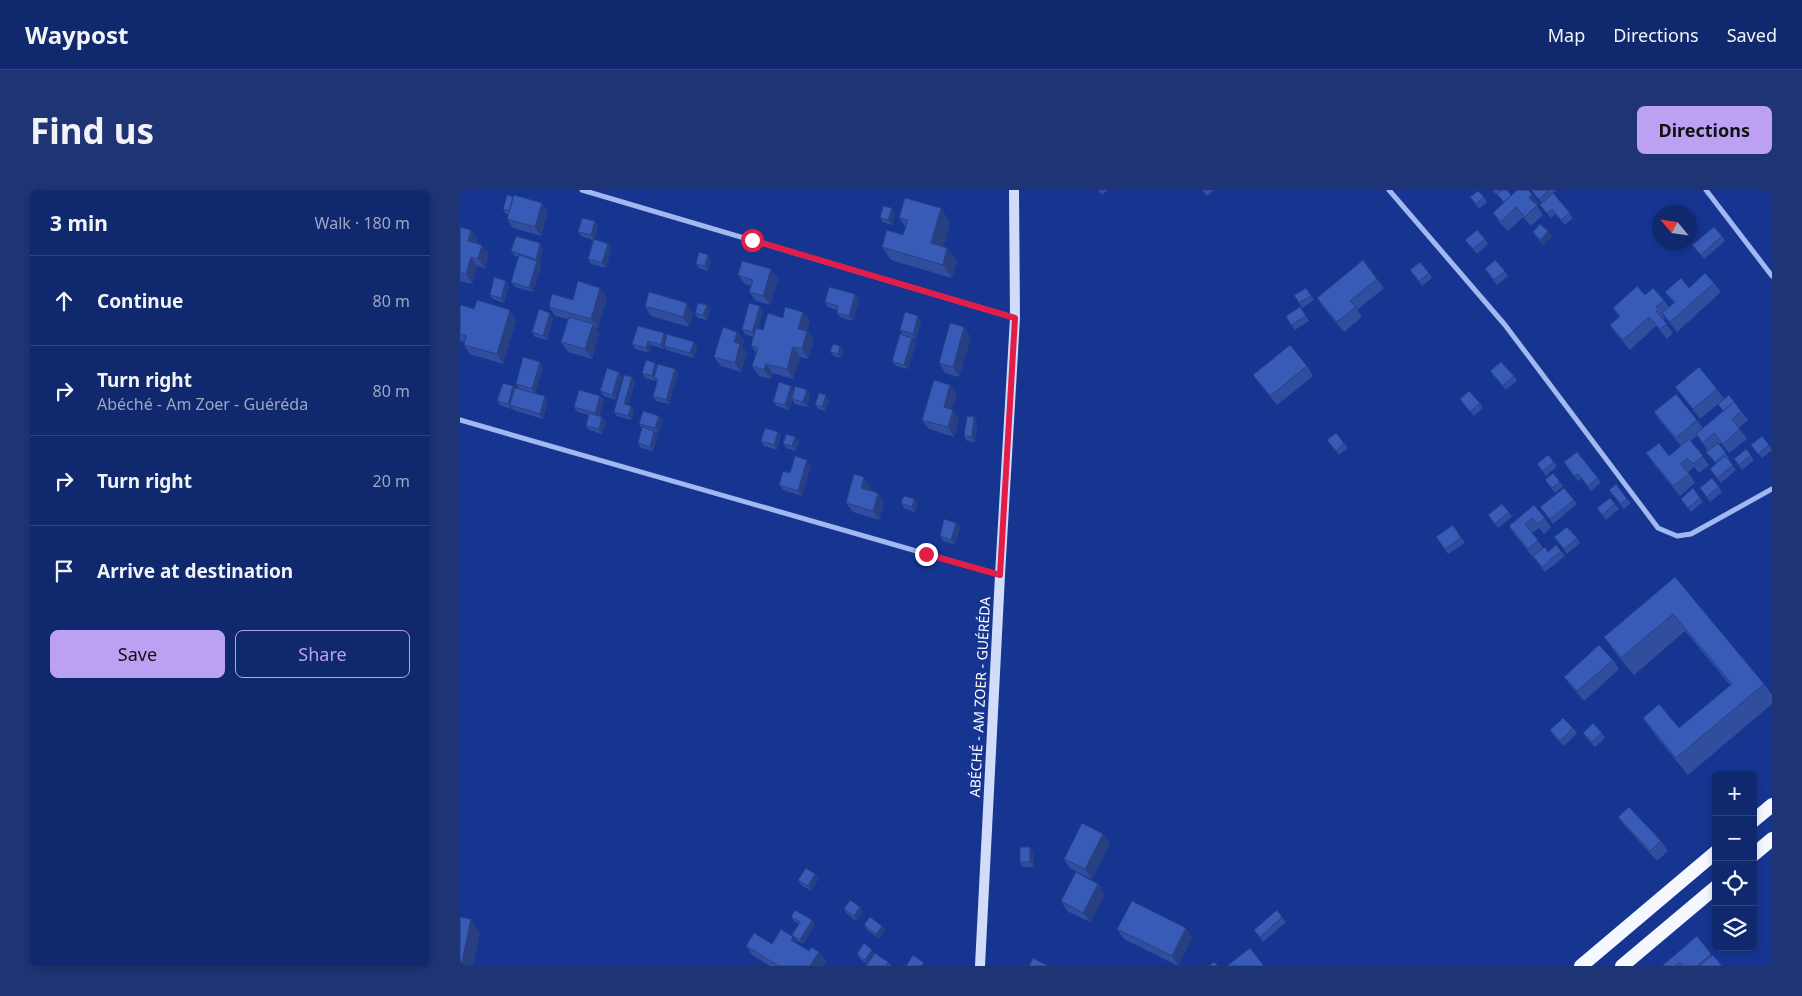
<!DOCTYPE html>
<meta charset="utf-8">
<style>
:root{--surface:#10286d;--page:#1e3475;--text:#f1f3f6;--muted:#9ca6c2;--line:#304480;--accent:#bca0f2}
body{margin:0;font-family:"Noto Sans",sans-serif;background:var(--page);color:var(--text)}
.controls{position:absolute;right:15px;bottom:15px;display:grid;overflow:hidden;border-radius:8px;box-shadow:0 2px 8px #0003}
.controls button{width:45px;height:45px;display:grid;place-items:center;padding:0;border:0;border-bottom:1px solid var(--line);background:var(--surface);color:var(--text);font:25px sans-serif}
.compass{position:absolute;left:1192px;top:15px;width:45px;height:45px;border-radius:50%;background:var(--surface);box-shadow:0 2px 8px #0003;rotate:299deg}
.stop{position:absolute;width:15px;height:15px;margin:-11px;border:4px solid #e11d48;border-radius:50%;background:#fff}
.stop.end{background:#e11d48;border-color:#fff;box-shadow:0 1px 5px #0008}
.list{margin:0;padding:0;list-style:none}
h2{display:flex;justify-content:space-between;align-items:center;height:65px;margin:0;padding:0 20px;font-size:21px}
h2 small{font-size:16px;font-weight:400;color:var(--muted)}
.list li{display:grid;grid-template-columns:32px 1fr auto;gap:15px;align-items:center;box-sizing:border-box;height:90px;padding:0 20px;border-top:1px solid var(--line)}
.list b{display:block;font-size:19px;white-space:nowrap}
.list p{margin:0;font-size:16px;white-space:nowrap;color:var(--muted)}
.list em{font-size:16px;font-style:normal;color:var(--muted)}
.actions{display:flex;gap:10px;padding:15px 20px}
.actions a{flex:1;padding:11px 0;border:1px solid var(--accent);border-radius:8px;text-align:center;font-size:18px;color:var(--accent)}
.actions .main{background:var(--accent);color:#111}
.icon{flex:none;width:28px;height:28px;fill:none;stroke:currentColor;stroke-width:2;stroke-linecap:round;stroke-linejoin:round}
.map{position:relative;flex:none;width:1312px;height:776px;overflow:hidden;border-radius:8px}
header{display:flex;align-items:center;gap:30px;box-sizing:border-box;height:70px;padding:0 25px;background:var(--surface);border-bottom:1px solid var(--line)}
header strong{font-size:24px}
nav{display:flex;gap:28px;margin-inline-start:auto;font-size:18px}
.intro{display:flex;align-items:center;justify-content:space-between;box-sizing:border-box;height:120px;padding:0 30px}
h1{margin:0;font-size:35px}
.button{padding:12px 22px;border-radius:8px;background:var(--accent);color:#111;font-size:18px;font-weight:700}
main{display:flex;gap:30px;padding:0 30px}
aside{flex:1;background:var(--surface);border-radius:8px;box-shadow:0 2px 8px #0003}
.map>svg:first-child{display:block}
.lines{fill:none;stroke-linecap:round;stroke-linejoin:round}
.minor{stroke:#a2b8f1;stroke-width:5}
.secondary{stroke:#d1dcfb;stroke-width:10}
.trunk{stroke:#f6f8ff;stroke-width:14}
.wall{fill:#314e9e}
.shaded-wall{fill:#284081}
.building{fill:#395bb8;stroke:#284081}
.route{stroke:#e11d48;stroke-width:6}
.labels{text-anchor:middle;stroke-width:4;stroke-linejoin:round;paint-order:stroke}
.street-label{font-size:14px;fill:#fff;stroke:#153591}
</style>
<header>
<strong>Waypost</strong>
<nav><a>Map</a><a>Directions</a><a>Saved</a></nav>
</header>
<div class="intro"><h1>Find us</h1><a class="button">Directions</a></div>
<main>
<aside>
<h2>3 min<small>Walk · 180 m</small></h2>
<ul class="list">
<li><svg class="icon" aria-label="ahead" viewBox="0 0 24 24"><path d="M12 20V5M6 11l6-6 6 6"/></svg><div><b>Continue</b></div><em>80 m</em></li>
<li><svg class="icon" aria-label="right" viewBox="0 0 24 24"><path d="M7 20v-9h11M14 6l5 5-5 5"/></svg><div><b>Turn right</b><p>Abéché - Am Zoer - Guéréda</p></div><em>80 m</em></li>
<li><svg class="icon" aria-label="right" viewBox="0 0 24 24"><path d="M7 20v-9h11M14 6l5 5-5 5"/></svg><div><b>Turn right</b></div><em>20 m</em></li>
<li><svg class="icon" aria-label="arrive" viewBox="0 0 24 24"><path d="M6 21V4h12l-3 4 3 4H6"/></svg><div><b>Arrive at destination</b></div></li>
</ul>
<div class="actions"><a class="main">Save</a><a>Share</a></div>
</aside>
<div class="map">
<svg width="1312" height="776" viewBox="0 0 1312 776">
<rect width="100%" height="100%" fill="#153591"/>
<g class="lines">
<!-- minor -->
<g class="minor">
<path d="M122 0 555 128"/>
<path d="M929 0 1045 135 1198 338 1217 346 1231 344 1312 299"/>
<path d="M1246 0 1312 86"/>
<path d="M0 230 540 385"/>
</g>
<!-- secondary -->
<path class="secondary" d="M520 776 540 385 555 128 554 0"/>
<!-- trunk -->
<g class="trunk">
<path d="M1293 631 1312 615"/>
<path d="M1293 665 1312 649"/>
<path d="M1121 776 1256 662"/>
<path d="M1162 776 1256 697"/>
</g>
</g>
<!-- wall -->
<g class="wall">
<path d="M638 0H648L642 5Z"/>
<path d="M742 0H754L747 6Z"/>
<path d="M1032 0H1047L1051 5 1072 4 1079 14 1077 16 1083 25 1071 36 1063 27 1048 41 1039 32 1033 23 1044 13 1037 4 1036 5Z"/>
<path d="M1071 0H1096V1L1093 3 1113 28 1105 35 1095 24 1091 28 1080 15 1082 13Z"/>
<path d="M1010 7H1024L1027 12 1019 19Z"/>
<path d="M43 19 88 22 81 46 53 38 47 29 48 24H46Z"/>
<path d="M435 23 432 35 423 32 420 28Z"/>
<path d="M439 28 490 32 483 57 487 58 497 71 492 88 431 70 422 57 443 45 446 37Z"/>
<path d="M138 36 134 50 151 58 146 78 131 74 128 69 133 50 121 46 118 42Z"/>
<path d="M0 37 11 40 18 49 16 53 22 55 29 64 25 78 17 76 12 94 0 91Z"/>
<path d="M1073 42 1092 46 1084 55 1076 47Z"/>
<path d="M1262 46 1265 51 1244 69 1232 55Z"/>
<path d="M1025 49 1028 54 1017 64 1005 50Z"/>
<path d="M83 58 79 73 81 76 73 102 55 97 51 92 59 67 55 66 51 61Z"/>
<path d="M248 65 251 70 248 81 239 78 236 74Z"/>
<path d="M1025 79 1045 81 1048 86 1037 95Z"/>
<path d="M950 80 969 83 972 88 962 96Z"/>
<path d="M278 85 318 89 310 115 296 111 289 102 291 96 285 94Z"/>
<path d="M917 89 924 98 897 120 902 127 884 142 863 117 857 108Z"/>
<path d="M1254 93 1261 102 1217 142 1203 125V126L1205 129 1203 130 1213 143 1207 149 1196 136 1170 160 1156 144 1150 135 1159 127 1153 118 1204 110 1209 117 1214 113 1205 102Z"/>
<path d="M49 96 44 113 33 109 30 105Z"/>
<path d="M846 98 854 110 842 118 834 105Z"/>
<path d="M395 104 399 109 393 131 380 127 377 123V120L368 117 365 112Z"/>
<path d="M147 107 138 138 135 137 139 144 132 169 108 162 101 152 108 129 95 126 89 117 113 110Z"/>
<path d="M247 115 250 120 247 130 238 128 235 123Z"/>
<path d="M185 116 233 123 229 137 191 126Z"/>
<path d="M840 117 849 131 835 140 826 126Z"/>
<path d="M0 118 14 119 56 130 43 174 10 164 4 155V152L0 151Z"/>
<path d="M303 121 298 138 303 140 323 128 350 131 347 141 354 150 348 169 340 167 333 189 313 183 311 189 299 186 292 176 296 163 291 156 293 147 285 144 282 139Z"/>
<path d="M93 128 87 150 75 147 72 142Z"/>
<path d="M461 131 456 149 443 145 440 140Z"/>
<path d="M277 142 284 151 282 156 287 163 281 182 261 176 254 167Z"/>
<path d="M204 143 206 146 237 156 234 168 207 160 205 157 204 159 191 155 189 163 175 159 172 154Z"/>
<path d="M511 147 499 187 485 183 479 173Z"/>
<path d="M456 153 448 179 436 176 432 171Z"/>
<path d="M380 156 384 161 381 168 374 166 370 162Z"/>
<path d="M80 172 83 177 75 204 85 206 88 211 83 229 53 220 52 218 51 219 40 215 37 211 53 196 55 199H59L56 194Z"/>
<path d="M195 173 198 176 215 179 218 184 209 214 196 211 193 206 197 192 195 189V191L185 188 182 183Z"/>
<path d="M847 176 853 186 817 215 793 185Z"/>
<path d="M1030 181 1054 186 1057 191 1046 200Z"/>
<path d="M159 182 162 187 155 210 144 206 140 201Z"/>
<path d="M172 187 175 192 168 215 174 220 171 230 157 226 154 222Z"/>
<path d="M331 196 334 200 350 205 347 217 335 214 332 209 329 220 317 216 313 212Z"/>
<path d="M1215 197 1257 199 1264 209 1240 229Z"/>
<path d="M497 204 492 220 499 229 494 247 469 239 462 230Z"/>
<path d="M1000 209 1020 213 1023 218 1014 226Z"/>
<path d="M144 210 139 226 146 232 142 244 129 240 126 236 129 225 117 222 114 217Z"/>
<path d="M369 210 366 221 358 219 355 215Z"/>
<path d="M1281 221 1288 230 1279 238 1287 249 1269 263 1261 253 1259 254 1269 268 1268 269 1276 280 1261 293 1250 279 1256 274 1246 262 1248 261 1237 246 1230 251 1249 275 1239 283 1234 277 1228 282 1235 293 1220 306 1193 273 1186 263 1209 266 1221 256 1201 232 1194 222 1237 230 1243 238Z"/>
<path d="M514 227 517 232 515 252 507 251 504 246Z"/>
<path d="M203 230 199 243 195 242 198 245 193 261 181 258 178 253 182 238 179 234Z"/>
<path d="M318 242 321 246 317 260 304 256 301 251Z"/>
<path d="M876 243 888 258 879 265 867 250Z"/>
<path d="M339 251 336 261 326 258 323 254Z"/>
<path d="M1291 255H1309L1312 260 1302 268Z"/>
<path d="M1286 259 1294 270 1282 280 1274 269Z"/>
<path d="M1094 272 1097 276 1086 286 1077 274Z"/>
<path d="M1104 272 1138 288 1141 293 1131 301 1121 288 1118 291Z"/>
<path d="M351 275 342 306 323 300 319 295 330 283Z"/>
<path d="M1085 290 1100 292 1103 296 1095 303Z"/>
<path d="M411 297 410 300 418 303 424 312 419 330 393 322 386 313Z"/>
<path d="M1259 297 1262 302 1250 312 1240 298Z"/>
<path d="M1149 300 1167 309 1171 313 1164 319Z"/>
<path d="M1240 308 1243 312 1231 322 1221 309Z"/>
<path d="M454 309 458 314 455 322 444 318 441 313Z"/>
<path d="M1114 310 1117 314 1093 334 1080 317Z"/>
<path d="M1155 314 1159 319 1146 330 1137 318Z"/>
<path d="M1074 315 1091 337 1084 344 1079 338 1072 343 1083 358 1088 362 1101 361 1105 366 1085 382 1055 345 1049 336Z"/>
<path d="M1049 322 1052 327 1038 338 1028 325Z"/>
<path d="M993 335 1005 353 988 364 976 347Z"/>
<path d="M500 337 495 355 483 351 480 346Z"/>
<path d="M1117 348 1120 353 1107 364 1098 352Z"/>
<path d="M1215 387 1304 494 1312 505V514L1228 585 1195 545 1183 528 1219 538 1270 495 1225 441 1174 485 1157 465 1144 447Z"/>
<path d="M1153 470 1159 479 1124 511 1111 496 1104 487Z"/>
<path d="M1113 538 1117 543 1104 556 1093 545 1090 540Z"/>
<path d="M1123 543H1142L1145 548 1135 557 1126 548Z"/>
<path d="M1158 627 1201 651 1208 661 1197 671 1165 636Z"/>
<path d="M650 653 632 689 610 678 604 669Z"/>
<path d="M573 662 574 677H563L560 672Z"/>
<path d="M359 688 351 701 341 695 338 690Z"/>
<path d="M645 703 630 732 607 721 601 711Z"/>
<path d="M400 717 403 722 397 731 387 724 384 719Z"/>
<path d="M331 727 355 735 343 754 336 750 332 745 339 734 334 731Z"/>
<path d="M822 727 826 732 803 752 794 740Z"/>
<path d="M404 735 422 736 425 740 419 748 407 740Z"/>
<path d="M657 739 732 747 718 776 664 749Z"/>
<path d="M1237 746 1252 766 1262 776H1202Z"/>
<path d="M312 754H337L366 771 363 776H310L292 765 286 756Z"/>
<path d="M397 764H415L428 772 431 776H406L408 774 400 769Z"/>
</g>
<!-- shaded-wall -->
<g class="shaded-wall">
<path d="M1072 4 1079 14 1077 16 1069 8Z"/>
<path d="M82 13 88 22 81 46 75 37Z"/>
<path d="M432 18 435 23 432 35 428 30Z"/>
<path d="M481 18 490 32 480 67 471 53Z"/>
<path d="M135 31 138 36 134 50 131 45Z"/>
<path d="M11 40 18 49 14 60 8 51Z"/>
<path d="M1088 41 1092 46 1084 55 1081 50Z"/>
<path d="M80 53 83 58 79 73 81 76 73 102 69 98 77 71 76 69Z"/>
<path d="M148 54 151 58 146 78 142 73Z"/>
<path d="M22 55 29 64 25 78 18 69Z"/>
<path d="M487 58 497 71 492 88 483 75Z"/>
<path d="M248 65 251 70 248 81 245 76Z"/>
<path d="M11 67 17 76 12 94 6 84Z"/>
<path d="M311 79 318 89 310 115 303 106Z"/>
<path d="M46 91 49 96 44 113 41 108Z"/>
<path d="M140 98 147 107 138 138 131 129Z"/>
<path d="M395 104 399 109 393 131 389 126Z"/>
<path d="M227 113 233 123 229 137 223 127Z"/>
<path d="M247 115 250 120 247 130 243 125Z"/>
<path d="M300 116 303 121 296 147 292 142Z"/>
<path d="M50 120 56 130 43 174 37 164Z"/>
<path d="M343 122 350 131 346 145 347 141 354 150 348 169 342 159 338 139Z"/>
<path d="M90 123 93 128 87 150 83 146Z"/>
<path d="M458 126 461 131 456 149 453 144Z"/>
<path d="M133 134 139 144 132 169 125 159Z"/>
<path d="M504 137 511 147 499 187 493 177Z"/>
<path d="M277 142 284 151 282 156 287 163 281 182 275 173 274 152Z"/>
<path d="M204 143 207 148 204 156 205 157 204 159 201 155Z"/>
<path d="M452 148 456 153 448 179 444 175Z"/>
<path d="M188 151 191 155 189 163 186 158Z"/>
<path d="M234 152 237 156 234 168 230 163Z"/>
<path d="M380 156 384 161 381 168 378 164Z"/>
<path d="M333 157 340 167 333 189 327 179Z"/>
<path d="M80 172 83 177 75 204 72 199Z"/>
<path d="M195 173 199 178 194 188 195 189V191L192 186Z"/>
<path d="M306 174 313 183 311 189 304 180Z"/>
<path d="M215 179 218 184 209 214 206 210Z"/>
<path d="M159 182 162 187 155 210 152 205Z"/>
<path d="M172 187 175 192 167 218 164 214Z"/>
<path d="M490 195 497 204 490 227 484 217Z"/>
<path d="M53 196 56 201 50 215 52 218 51 219 48 214Z"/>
<path d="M331 196 334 201 329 220 325 215Z"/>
<path d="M347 200 350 205 347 217 343 212Z"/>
<path d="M366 205 369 210 366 221 362 217Z"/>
<path d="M85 206 88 211 83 229 80 224Z"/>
<path d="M140 206 144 210 139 228 135 223Z"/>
<path d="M171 216 174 220 171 230 168 226Z"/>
<path d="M493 220 499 229 494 247 488 237Z"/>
<path d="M199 226 203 230 199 243 195 238Z"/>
<path d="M142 227 146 232 142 244 139 239Z"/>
<path d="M514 227 517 232 515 252 512 247Z"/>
<path d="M194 241 198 245 193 261 190 257Z"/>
<path d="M318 242 321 246 317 260 314 255Z"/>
<path d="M335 247 339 251 336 261 332 256Z"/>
<path d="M347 270 351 275 342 306 338 301Z"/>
<path d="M404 287 411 297 407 307 401 298Z"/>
<path d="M418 303 424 312 419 330 413 321Z"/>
<path d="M454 309 458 314 455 322 452 317Z"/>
<path d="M496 333 500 337 495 355 491 350Z"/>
<path d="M643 644 650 653 632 689 625 679Z"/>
<path d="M570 657 573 662 574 677 570 672Z"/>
<path d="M355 684 359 688 351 701 348 696Z"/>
<path d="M638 694 645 703 630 732 623 723Z"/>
<path d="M400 717 403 722 397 731 394 726Z"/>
<path d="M11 729 20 743 13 776H1Z"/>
<path d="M352 730 355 735 343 754 340 750Z"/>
<path d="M422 736 425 740 419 748 416 744Z"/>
<path d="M726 738 732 747 718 776 712 766Z"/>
<path d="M333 747 339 756 331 750Z"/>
<path d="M412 760 416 764 409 775 405 770Z"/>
<path d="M359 762 366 771 363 776H350Z"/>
</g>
<!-- building -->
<g class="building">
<path d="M1042 0H1047L1051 5 1044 12 1037 4Z"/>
<path d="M1057 0H1068L1072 4 1069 8 1077 15 1065 27 1056 17 1041 32 1033 23Z"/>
<path d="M1071 0H1089L1079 9Z"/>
<path d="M1018 1 1024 7 1016 14 1010 7Z"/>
<path d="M1093 3 1110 23 1101 30 1092 19 1087 23 1080 15Z"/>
<path d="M47 5 53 7 49 21 43 19Z"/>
<path d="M54 5 82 13 75 37 47 29Z"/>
<path d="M445 8 481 18 471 53 487 58 483 75 422 57 427 40 443 45 448 30 439 28Z"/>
<path d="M423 16 432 18 428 30 420 28Z"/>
<path d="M122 28 135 31 131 45 118 42Z"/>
<path d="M1080 34 1088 41 1081 50 1073 42Z"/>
<path d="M0 37 11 40 8 51 22 55 18 69 11 67 6 84 0 83Z"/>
<path d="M1254 37 1262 46 1241 65 1232 55Z"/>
<path d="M1017 40 1025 49 1013 59 1005 50Z"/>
<path d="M56 46 80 53 76 69 51 61Z"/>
<path d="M134 49 148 54 142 73 128 69Z"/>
<path d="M239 62 248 65 245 76 236 74Z"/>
<path d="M59 65 77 71 69 98 51 92Z"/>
<path d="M903 70 917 89 890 111 896 117 877 132 857 108Z"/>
<path d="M1035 70 1045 81 1034 90 1025 79Z"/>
<path d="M282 71 311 79 303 106 289 102 293 90 278 85Z"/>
<path d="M960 72 969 83 959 91 950 80Z"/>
<path d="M1245 83 1254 93 1210 132 1202 123 1215 112 1205 102 1221 88 1229 98Z"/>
<path d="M34 87 46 91 41 108 30 105Z"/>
<path d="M118 91 140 98 131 129 89 117 92 104 113 110Z"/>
<path d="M1177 96 1185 105 1193 98 1204 110 1196 117 1198 119 1196 121 1207 134 1200 139 1189 127 1163 150 1150 135 1160 126 1153 118Z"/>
<path d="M369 97 395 104 389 126 377 123 378 116 365 112Z"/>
<path d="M846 98 851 106 839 113 834 105Z"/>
<path d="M189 102 227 113 223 127 185 116Z"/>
<path d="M17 110 50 120 37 164 4 155 6 146 0 144V118L1 115 14 119Z"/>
<path d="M238 113 247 115 243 125 235 123Z"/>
<path d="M289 113 300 116 292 142 282 139Z"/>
<path d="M325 117 343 122 338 139 347 141 342 159 333 157 327 179 306 174 304 180 292 176 298 158 291 156 296 138 303 140 308 123 323 128Z"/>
<path d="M840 117 846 126 831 135 826 126Z"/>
<path d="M79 119 90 123 83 146 72 142Z"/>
<path d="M445 122 458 126 453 144 440 140Z"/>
<path d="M109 127 133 134 125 159 101 152Z"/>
<path d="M490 133 504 137 493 177 479 173Z"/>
<path d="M178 136 204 143 201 155 188 151 186 158 172 154Z"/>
<path d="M263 137 277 142 274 152 280 154 275 173 254 167Z"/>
<path d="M207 144 234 152 230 163 204 156Z"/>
<path d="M440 144 452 148 444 175 432 171Z"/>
<path d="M373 154 380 156 378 164 370 162Z"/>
<path d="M830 155 847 176 810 206 793 185Z"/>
<path d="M63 167 80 172 72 199 56 194Z"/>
<path d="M186 170 195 173 192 186 182 183Z"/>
<path d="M1041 172 1054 186 1043 196 1030 181Z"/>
<path d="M198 174 215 179 206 210 193 206 198 189 194 188Z"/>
<path d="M1239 177 1257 199 1233 219 1215 197Z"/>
<path d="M147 178 159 182 152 205 140 201Z"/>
<path d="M164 185 172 187 164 214 171 216 168 226 154 222Z"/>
<path d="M474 190 490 195 484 217 493 220 488 237 462 230Z"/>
<path d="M319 192 331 196 325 215 313 212Z"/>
<path d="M43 193 53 196 48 214 37 211Z"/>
<path d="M335 196 347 200 343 212 332 209Z"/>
<path d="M55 198 85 206 80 224 50 215Z"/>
<path d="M119 200 140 206 135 223 114 217Z"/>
<path d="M1009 201 1020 213 1010 222 1000 209Z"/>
<path d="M359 203 366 205 362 217 355 215Z"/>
<path d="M1216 204 1237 230 1216 248 1194 222Z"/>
<path d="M1269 205 1276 214 1274 212 1263 221 1258 214Z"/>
<path d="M1274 212 1281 221 1272 229 1280 239 1263 254 1254 243 1243 253 1236 244Z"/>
<path d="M183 221 199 226 195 238 179 234Z"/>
<path d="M129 223 142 227 139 239 126 236Z"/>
<path d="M507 226 514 227 512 247 504 246Z"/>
<path d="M182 237 194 241 190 257 178 253Z"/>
<path d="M305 238 318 242 314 255 301 251Z"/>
<path d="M876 243 884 253 876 261 867 250Z"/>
<path d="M326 244 335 247 332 256 323 254Z"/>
<path d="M1302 246 1309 255 1298 264 1291 255Z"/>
<path d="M1229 249 1243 266 1233 274 1227 268 1221 274 1229 284 1213 296 1186 263 1199 253 1209 266Z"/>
<path d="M1258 253 1266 263 1255 272 1246 262Z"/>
<path d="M1286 259 1291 265 1279 275 1274 269Z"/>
<path d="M1117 262 1138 288 1128 296 1118 284 1114 286 1104 272Z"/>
<path d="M1088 265 1094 272 1083 281 1077 274Z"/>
<path d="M335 266 347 270 338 301 319 295 323 281 330 283Z"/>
<path d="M1265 266 1273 275 1257 288 1250 279Z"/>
<path d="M1093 283 1100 292 1092 298 1085 290Z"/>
<path d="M394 284 404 287 401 298 418 303 413 321 386 313Z"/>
<path d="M1252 288 1259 297 1247 307 1240 298Z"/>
<path d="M1156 294 1167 309 1161 314 1149 300Z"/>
<path d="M1104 298 1114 310 1090 329 1080 317Z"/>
<path d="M1233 298 1240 308 1228 318 1221 309Z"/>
<path d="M444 306 454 309 452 317 441 313Z"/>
<path d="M1150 308 1155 314 1142 325 1137 318Z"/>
<path d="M1042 314 1049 322 1035 334 1028 325Z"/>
<path d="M1074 315 1085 328 1077 334 1072 328 1065 334 1078 350 1068 359 1049 336Z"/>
<path d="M484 329 496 333 491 350 480 346Z"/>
<path d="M993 335 1001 348 985 359 976 347Z"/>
<path d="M1107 337 1117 348 1104 359 1094 347Z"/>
<path d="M1096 355 1101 361 1082 377 1073 366 1085 357 1088 362Z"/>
<path d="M1215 387 1304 494 1216 568 1183 528 1199 514 1219 538 1272 494 1213 424 1161 468 1144 447Z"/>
<path d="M1139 455 1153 470 1117 501 1104 487Z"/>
<path d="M1103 528 1113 538 1100 551 1090 540Z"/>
<path d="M1133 533 1142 543 1132 552 1123 543Z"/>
<path d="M1169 617 1201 651 1190 661 1158 627Z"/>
<path d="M622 633 643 644 625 679 604 669Z"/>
<rect x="560" y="657" width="10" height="15"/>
<path d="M346 678 355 684 348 696 338 690Z"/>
<path d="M616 682 638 694 623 723 601 711Z"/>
<path d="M390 710 400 717 394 726 384 719Z"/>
<path d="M672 711 726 738 712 766 657 739Z"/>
<path d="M335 720 352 730 340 750 332 745 340 732 331 727Z"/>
<path d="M817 720 822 727 800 747 794 740Z"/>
<path d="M0 727 11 729 1 776H0Z"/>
<path d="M410 727 422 736 416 744 404 735Z"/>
<path d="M321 739 333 747 331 750 349 761 351 757 359 762 350 776H319L286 756 294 743 312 754Z"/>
<path d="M1237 746 1251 764 1237 776H1224L1220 772 1215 776H1202Z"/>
<path d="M404 753 412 760 405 770 397 764Z"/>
<path d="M790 758 804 776H767Z"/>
<path d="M415 763 428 772 426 776H406Z"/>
<path d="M453 765 464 773 462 776H446Z"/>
<path d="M1253 765 1262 776H1239Z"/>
<path d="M573 768 588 776H569Z"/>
<path d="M754 772 758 776H749Z"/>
</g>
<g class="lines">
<!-- route -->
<path class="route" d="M292 50 555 128 540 385 466 364"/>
</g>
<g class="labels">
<!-- street labels -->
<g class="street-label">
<text transform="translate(520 507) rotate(-87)" y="5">ABÉCHÉ - AM ZOER - GUÉRÉDA</text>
</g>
</g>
</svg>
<div class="controls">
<button>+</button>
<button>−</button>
<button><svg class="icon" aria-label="locate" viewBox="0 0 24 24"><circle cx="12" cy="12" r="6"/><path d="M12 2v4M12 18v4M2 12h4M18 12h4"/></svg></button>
<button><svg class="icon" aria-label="layers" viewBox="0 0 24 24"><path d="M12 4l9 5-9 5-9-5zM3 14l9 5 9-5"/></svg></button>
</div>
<svg class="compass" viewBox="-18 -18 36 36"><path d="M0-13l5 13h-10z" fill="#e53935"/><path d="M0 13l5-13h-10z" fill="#9ca6c2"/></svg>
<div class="stop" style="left:292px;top:50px"></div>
<div class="stop end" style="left:466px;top:364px"></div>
</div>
</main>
